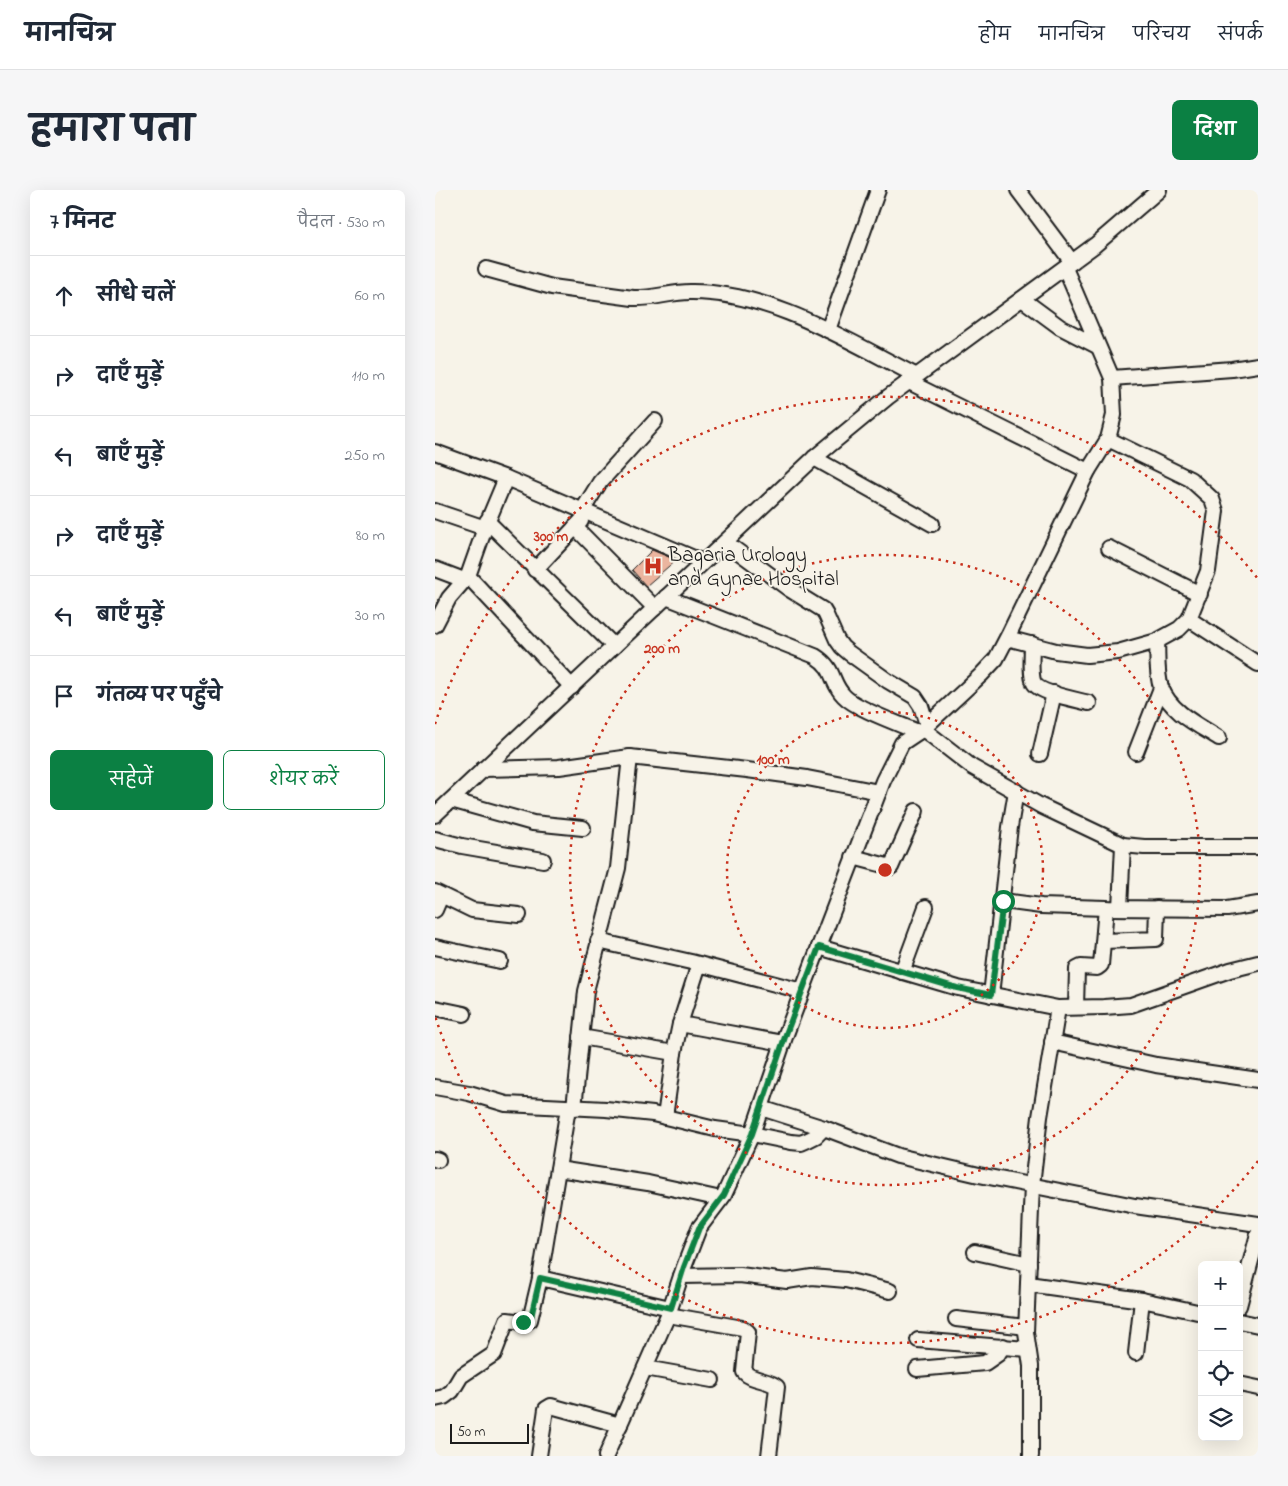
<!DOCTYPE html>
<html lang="hi">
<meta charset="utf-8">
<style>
:root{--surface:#fff;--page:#f6f6f7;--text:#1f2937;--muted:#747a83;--line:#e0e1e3;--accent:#0b8043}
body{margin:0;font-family:"Indie Flower","Playpen Sans Deva",sans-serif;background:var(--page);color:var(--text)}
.controls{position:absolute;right:15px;bottom:15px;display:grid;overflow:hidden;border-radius:8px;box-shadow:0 5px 20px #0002}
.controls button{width:45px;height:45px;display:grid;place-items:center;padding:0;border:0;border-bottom:1px solid var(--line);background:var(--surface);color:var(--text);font:25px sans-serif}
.scale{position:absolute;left:15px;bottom:12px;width:79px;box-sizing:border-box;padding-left:5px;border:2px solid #1c1c1c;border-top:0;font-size:14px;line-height:18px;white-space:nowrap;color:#1c1c1c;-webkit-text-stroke:4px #f7f3e8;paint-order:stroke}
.stop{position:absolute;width:15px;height:15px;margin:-11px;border:4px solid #0b8043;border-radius:50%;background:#fff}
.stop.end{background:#0b8043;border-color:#fff;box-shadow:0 1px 5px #0008}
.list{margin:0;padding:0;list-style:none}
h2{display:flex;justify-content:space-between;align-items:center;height:65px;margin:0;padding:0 20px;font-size:21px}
h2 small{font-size:16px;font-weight:400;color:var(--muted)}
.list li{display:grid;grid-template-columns:32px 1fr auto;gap:15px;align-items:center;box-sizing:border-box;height:80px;padding:0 20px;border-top:1px solid var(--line)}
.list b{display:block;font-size:19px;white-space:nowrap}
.list em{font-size:16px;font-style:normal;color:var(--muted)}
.actions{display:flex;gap:10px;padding:15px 20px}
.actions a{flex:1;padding:11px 0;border:1px solid var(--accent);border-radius:8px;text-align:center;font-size:18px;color:var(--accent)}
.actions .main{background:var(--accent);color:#fff}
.icon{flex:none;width:28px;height:28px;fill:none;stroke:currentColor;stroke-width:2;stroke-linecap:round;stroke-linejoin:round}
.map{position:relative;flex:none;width:823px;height:1266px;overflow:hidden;border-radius:8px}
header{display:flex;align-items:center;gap:30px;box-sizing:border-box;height:70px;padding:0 25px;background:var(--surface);border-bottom:1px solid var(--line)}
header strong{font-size:24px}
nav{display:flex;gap:28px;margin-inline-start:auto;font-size:18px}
.intro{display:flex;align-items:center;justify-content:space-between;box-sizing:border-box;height:120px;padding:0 30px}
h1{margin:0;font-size:35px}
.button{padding:12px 22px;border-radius:8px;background:var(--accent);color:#fff;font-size:18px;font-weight:700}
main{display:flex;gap:30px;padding:0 30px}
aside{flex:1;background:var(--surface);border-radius:8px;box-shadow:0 5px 20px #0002}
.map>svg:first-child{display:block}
.building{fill:#ebb59f;stroke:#1c1c1c}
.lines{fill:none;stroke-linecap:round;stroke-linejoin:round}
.minor-casing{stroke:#1c1c1c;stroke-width:18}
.minor{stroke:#f7f3e8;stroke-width:14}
.route{stroke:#0b8043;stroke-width:6}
.ring{fill:none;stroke:#c8321e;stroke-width:2.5;stroke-dasharray:2.5 5}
.labels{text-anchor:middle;stroke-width:4;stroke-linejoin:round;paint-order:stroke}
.poi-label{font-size:21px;fill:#1c1c1c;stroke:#f7f3e8;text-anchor:start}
.centre{fill:#c8321e;stroke:#f7f3e8;stroke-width:2.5}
.ring-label{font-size:15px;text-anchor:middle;font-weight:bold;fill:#c8321e;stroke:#f7f3e8;stroke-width:4;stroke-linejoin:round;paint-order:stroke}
</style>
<header>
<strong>मानचित्र</strong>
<nav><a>होम</a><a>मानचित्र</a><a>परिचय</a><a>संपर्क</a></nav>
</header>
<div class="intro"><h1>हमारा पता</h1><a class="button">दिशा</a></div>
<main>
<aside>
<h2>7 मिनट<small>पैदल · 530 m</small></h2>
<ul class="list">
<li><svg class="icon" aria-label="ahead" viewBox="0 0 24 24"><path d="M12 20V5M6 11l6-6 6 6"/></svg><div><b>सीधे चलें</b></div><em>60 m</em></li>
<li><svg class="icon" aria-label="right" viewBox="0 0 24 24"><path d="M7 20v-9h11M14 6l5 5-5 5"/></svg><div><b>दाएँ मुड़ें</b></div><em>110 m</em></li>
<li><svg class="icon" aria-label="left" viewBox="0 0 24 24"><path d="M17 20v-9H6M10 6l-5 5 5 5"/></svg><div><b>बाएँ मुड़ें</b></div><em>250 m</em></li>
<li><svg class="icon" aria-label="right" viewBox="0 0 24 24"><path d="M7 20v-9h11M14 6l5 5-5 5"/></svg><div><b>दाएँ मुड़ें</b></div><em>80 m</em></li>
<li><svg class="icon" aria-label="left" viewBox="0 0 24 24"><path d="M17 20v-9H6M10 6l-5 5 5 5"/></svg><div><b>बाएँ मुड़ें</b></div><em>30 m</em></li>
<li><svg class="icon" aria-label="arrive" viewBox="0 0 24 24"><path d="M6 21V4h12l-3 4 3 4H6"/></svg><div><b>गंतव्य पर पहुँचे</b></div></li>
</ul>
<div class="actions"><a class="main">सहेजें</a><a>शेयर करें</a></div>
</aside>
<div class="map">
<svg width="823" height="1266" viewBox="0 0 823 1266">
<rect width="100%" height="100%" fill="#f7f3e8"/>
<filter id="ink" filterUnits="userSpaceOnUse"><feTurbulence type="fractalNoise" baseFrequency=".02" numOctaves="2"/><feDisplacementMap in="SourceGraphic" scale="10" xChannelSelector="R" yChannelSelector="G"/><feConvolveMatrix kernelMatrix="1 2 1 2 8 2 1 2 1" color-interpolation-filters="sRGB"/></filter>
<g filter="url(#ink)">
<!-- building -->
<path class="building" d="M217 360 241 370 211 396 197 380Z"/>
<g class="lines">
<!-- minor casing -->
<g class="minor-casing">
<g id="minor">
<path d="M583 0 637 72"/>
<path d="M630 78 677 188 679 225 673 249"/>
<path d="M51 79 117 97 198 108C218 109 236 102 255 102 334 101 413 151 482 186"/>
<path d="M587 109 625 137 662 156"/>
<path d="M393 140 443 0"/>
<path d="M677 188 797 179 823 175"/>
<path d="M474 192 653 281"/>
<path d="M0 262 71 288 268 372"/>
<path d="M379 268 497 334"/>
<path d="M0 321 50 338"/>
<path d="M147 321 165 292 220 231"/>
<path d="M52 331 179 456"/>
<path d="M140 337 220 418"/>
<path d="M290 352 354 399 388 420 391 425 402 450 407 457 414 463 453 491 480 507 486 516 492 535"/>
<path d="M674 358 765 404"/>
<path d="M0 379 29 390"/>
<path d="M100 380 146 331"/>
<path d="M33 386 137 497"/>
<path d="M231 407 380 466C401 479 395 492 409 506 421 519 465 534 483 542"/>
<path d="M754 429 823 474"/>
<path d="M0 435 14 408 33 386 50 338 71 288"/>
<path d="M722 451C723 466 721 483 726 497 735 522 763 535 784 548"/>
<path d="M597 454C597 464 595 485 599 493 604 503 643 510 654 513"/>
<path d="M488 539 537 577 606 616 688 655 709 657H823"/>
<path d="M701 562 726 498"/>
<path d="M605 564 619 503"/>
<path d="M48 579 124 577 195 567 312 580 372 588 444 602"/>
<path d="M16 610 98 633 148 638"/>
<path d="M0 625 379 268 453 207 660 55 724 0"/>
<path d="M0 649 27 656 108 670"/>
<path d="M418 667 456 677 481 621"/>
<path d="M0 702 37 720 84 725"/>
<path d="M568 711 606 716 671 718 792 719 823 714"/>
<path d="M685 718 688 655"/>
<path d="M0 720 6 706"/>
<path d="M163 751 256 772 367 801"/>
<path d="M669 751 721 749 722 718"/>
<path d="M0 757 65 771"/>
<path d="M384 757 523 798 623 818 669 817 696 815 795 780 823 773"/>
<path d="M467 782 491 717"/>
<path d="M556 805 575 637 581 601"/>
<path d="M641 817 642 779 646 777 662 778 666 775 671 718"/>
<path d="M0 818 29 824"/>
<path d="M245 834 348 853"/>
<path d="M146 847 239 863 230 927"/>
<path d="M617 852 721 875 823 890"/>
<path d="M239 863 245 834 264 774"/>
<path d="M0 897 34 903 71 914 171 919 218 924 280 939 317 944 356 952 366 953 373 950 381 946 389 938"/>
<path d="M139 918 151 801 183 678 195 567"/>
<path d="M326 918 389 938 463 966 544 985 700 1016 823 1034"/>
<path d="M0 969 3 970"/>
<path d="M123 979 213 993 286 1009"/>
<path d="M540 1062 594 1074"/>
<path d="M246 1086 305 1085 352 1091 377 1087 411 1090 455 1101"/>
<path d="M105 1088 133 918"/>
<path d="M593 1094 707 1110 767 1123"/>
<path d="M804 1116 823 1044"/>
<path d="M233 1125 308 1138 313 1142 309 1182C317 1191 333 1189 342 1197L334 1266"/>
<path d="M521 1129 591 1137"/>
<path d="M804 1131 823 1135"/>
<path d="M483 1150 593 1159"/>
<path d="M701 1163 707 1110"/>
<path d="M210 1178 277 1190"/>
<path d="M482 1179 550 1173 563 1164 568 1156"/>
<path d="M804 1194 823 1198"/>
<path d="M0 1209 9 1207 17 1201 26 1186 59 1164 72 1130 88 1132 95 1130 105 1088 235 1118"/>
<path d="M104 1266 111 1219 116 1216 185 1235"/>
<path d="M171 1266 233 1125 249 1077 264 1038 289 1005 317 944 351 844 384 757 448 591 467 553 488 539 546 485 561 469 574 444 653 281 673 249 755 289 777 309 781 321 773 381 754 429 744 439 722 451 683 462 652 465 621 461 572 448"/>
<path d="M596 1266V1176L591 1142 597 995 605 927 623 818"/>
</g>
</g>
<!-- minor -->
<use href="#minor" class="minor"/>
</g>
</g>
<g class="lines" filter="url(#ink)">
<!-- route -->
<path class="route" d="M88 1132H92L96 1127 105 1088 236 1118 249 1077 264 1038 289 1005 317 944 351 844 384 757 522 798 556 805 568 711"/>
</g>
<!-- distance rings -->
<g class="ring">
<circle cx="450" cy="680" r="158"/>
<circle cx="450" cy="680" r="315"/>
<path d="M823 971A473 473 0 0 1 0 826M0 534A473 473 0 0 1 823 389"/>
</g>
<!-- icons -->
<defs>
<g id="hospital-bare" transform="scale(1.5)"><path d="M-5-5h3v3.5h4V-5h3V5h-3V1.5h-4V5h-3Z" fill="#c8321e" stroke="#f7f3e8" stroke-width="2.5" paint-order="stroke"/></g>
</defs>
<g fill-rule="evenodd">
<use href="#hospital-bare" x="218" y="376"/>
</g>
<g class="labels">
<!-- poi labels -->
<g class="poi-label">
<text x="233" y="371">Bagaria Urology<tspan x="233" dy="24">and Gynae Hospital</tspan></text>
</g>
</g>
<circle cx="450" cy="680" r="8" class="centre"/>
<g class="ring-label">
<text x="116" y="351">300 m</text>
<text x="227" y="463">200 m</text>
<text x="338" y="574">100 m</text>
</g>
</svg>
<div class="controls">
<button>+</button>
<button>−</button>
<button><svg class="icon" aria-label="locate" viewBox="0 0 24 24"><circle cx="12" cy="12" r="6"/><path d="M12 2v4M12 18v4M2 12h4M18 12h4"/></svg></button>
<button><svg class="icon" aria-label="layers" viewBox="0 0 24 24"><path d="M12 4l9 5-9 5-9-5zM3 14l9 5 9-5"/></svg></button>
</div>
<div class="scale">50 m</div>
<div class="stop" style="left:568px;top:711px"></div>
<div class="stop end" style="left:88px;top:1132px"></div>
</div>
</main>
